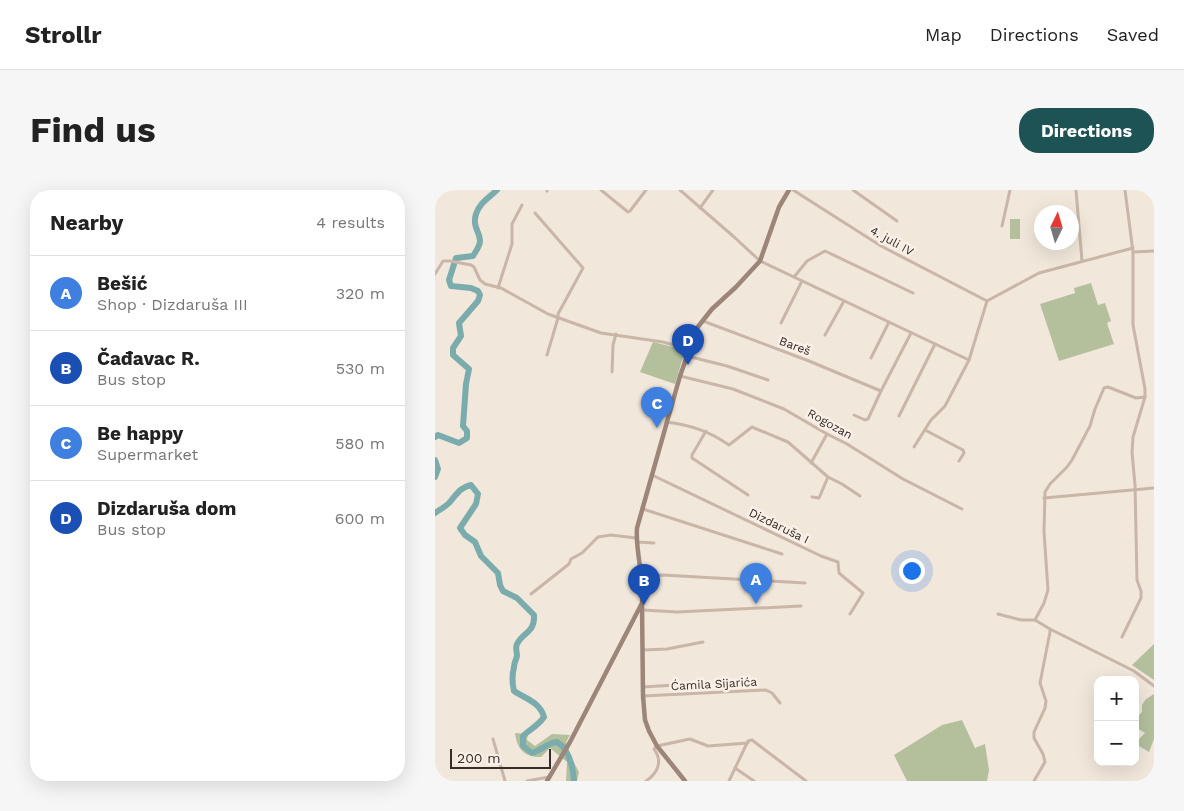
<!DOCTYPE html>
<meta charset="utf-8">
<style>
:root{--surface:#fff;--page:#f6f6f6;--text:#222;--muted:#767676;--line:#e0e0e0;--accent:#1e5356}
body{margin:0;font-family:"Work Sans",sans-serif;background:var(--page);color:var(--text)}
.controls{position:absolute;right:15px;bottom:15px;display:grid;overflow:hidden;border-radius:10px;box-shadow:0 5px 20px #0002}
.controls button{width:45px;height:45px;display:grid;place-items:center;padding:0;border:0;border-bottom:1px solid var(--line);background:var(--surface);color:var(--text);font:25px sans-serif}
.compass{position:absolute;left:599px;top:15px;width:45px;height:45px;border-radius:50%;background:var(--surface);box-shadow:0 5px 20px #0002;rotate:5deg}
.scale{position:absolute;left:15px;bottom:12px;width:101px;box-sizing:border-box;padding-left:5px;border:2px solid #362c28;border-top:0;font-size:14px;line-height:18px;white-space:nowrap;color:#362c28;-webkit-text-stroke:4px #f9f1e8;paint-order:stroke}
.you{position:absolute;left:476px;top:380px;width:18px;height:18px;margin:-12px;border:4px solid #fff;border-radius:50%;background:#1a73e8;box-shadow:0 0 0 8px #1a73e833}
.badge{display:grid;place-items:center;width:32px;height:32px;border-radius:50%;background:var(--accent);color:#fff;font-size:16px;font-weight:700}
.pin{position:absolute;translate:-50% -41px;filter:drop-shadow(0 1px 2px #0008)}
.pin::after{content:'';position:absolute;top:26px;width:18px;height:15px;background:inherit;clip-path:polygon(0 0,100% 0,50% 100%)}
.list{margin:0;padding:0;list-style:none}
h2{display:flex;justify-content:space-between;align-items:center;height:65px;margin:0;padding:0 20px;font-size:21px}
h2 small{font-size:16px;font-weight:400;color:var(--muted)}
.list li{display:grid;grid-template-columns:32px 1fr auto;gap:15px;align-items:center;box-sizing:border-box;height:75px;padding:0 20px;border-top:1px solid var(--line)}
.list b{display:block;font-size:19px;white-space:nowrap}
.list p{margin:0;font-size:16px;white-space:nowrap;color:var(--muted)}
.list em{font-size:16px;font-style:normal;color:var(--muted)}
.map{position:relative;flex:none;width:719px;height:591px;overflow:hidden;border-radius:20px}
header{display:flex;align-items:center;gap:30px;box-sizing:border-box;height:70px;padding:0 25px;background:var(--surface);border-bottom:1px solid var(--line)}
header strong{font-size:24px}
nav{display:flex;gap:28px;margin-inline-start:auto;font-size:18px}
.intro{display:flex;align-items:center;justify-content:space-between;box-sizing:border-box;height:120px;padding:0 30px}
h1{margin:0;font-size:35px}
.button{padding:12px 22px;border-radius:20px;background:var(--accent);color:#fff;font-size:18px;font-weight:700}
main{display:flex;gap:30px;padding:0 30px}
aside{flex:1;background:var(--surface);border-radius:20px;box-shadow:0 5px 20px #0002}
.map>svg:first-child{display:block}
.green{fill:#b4c09c}
.lines{fill:none;stroke-linecap:round;stroke-linejoin:round}
.river{stroke:#7bacad;stroke-width:6}
.street{stroke:#c9b6a8;stroke-width:3}
.secondary{stroke:#9c8579;stroke-width:4.5}
.labels{text-anchor:middle;stroke-width:5;stroke-linejoin:round;paint-order:stroke}
.street-label{font-size:12px;fill:#362c28;stroke:#f9f1e8}
</style>
<header>
<strong>Strollr</strong>
<nav><a>Map</a><a>Directions</a><a>Saved</a></nav>
</header>
<div class="intro"><h1>Find us</h1><a class="button">Directions</a></div>
<main>
<aside>
<h2>Nearby<small>4 results</small></h2>
<ul class="list">
<li><span class="badge" style="background:#3f7fe0">A</span><div><b>Bešić</b><p>Shop · Dizdaruša III</p></div><em>320 m</em></li>
<li><span class="badge" style="background:#1a4fb4">B</span><div><b>Čađavac R.</b><p>Bus stop</p></div><em>530 m</em></li>
<li><span class="badge" style="background:#3f7fe0">C</span><div><b>Be happy</b><p>Supermarket</p></div><em>580 m</em></li>
<li><span class="badge" style="background:#1a4fb4">D</span><div><b>Dizdaruša dom</b><p>Bus stop</p></div><em>600 m</em></li>
</ul>
</aside>
<div class="map">
<svg width="719" height="591" viewBox="0 0 719 591">
<rect width="100%" height="100%" fill="#f1e7db"/>
<!-- green -->
<g class="green">
<rect x="575" y="29" width="10" height="20"/>
<path d="M656 93 663 115 670 113 676 131 672 133 679 154 624 171 605 114 640 103 639 98Z"/>
<path d="M218 152 250 160 240 194 205 182Z"/>
<path d="M719 454V490L697 475Z"/>
<path d="M719 504V549L714 562 704 556V549L710 543 702 538 701 528 707 522V515L711 509Z"/>
<path d="M527 530 540 558 550 554 554 580 552 591H472L459 565 507 535Z"/>
<path d="M80 543 93 544 92 550 100 556 117 544 135 545 131 552 136 567 144 582 142 591H131L132 572 115 558 106 567C89 567 82 559 80 543Z"/>
</g>
<g class="lines">
<!-- river -->
<g class="river">
<path d="M0 247 3 245 24 253 32 248V241L28 236 31 194 34 179 18 165V158L26 146 24 133 43 111 45 105 43 101 36 98 16 96 14 90 21 68 38 66C41 61 45 56 45 51 45 42 37 37 41 24 44 13 55 7 62 0"/>
<path d="M0 270 3 279 0 287"/>
<path d="M0 323C4 320 10 317 14 313 22 304 24 298 36 295L43 304 41 314 25 338 30 345 40 352 46 366 63 383 65 395 68 401 82 408 99 425C100 443 88 442 82 454 80 458 82 462 82 466 81 470 79 473 79 477 77 485 77 493 79 501 91 509 105 512 109 527 103 536 95 539 88 546V556L97 563C107 560 112 553 122 552 135 560 138 577 139 591"/>
</g>
<!-- street -->
<g class="street">
<path d="M166 0 193 22 195 21 211 0"/>
<path d="M245 0 298 46 325 71 534 170"/>
<path d="M358 0 446 56 552 111"/>
<path d="M418 0 462 31"/>
<path d="M641 0 647 71"/>
<path d="M112 1V0"/>
<path d="M265 18 278 0"/>
<path d="M100 23 148 78 123 124V128L112 165"/>
<path d="M567 36 575 0"/>
<path d="M698 62 719 61"/>
<path d="M0 84 8 71H15L36 75 39 77 45 90 50 94 66 98 113 124 166 143 228 152 253 159"/>
<path d="M359 87 372 71 390 61 478 103"/>
<path d="M63 98 77 54V34L87 15"/>
<path d="M552 111 604 83 698 58"/>
<path d="M268 131 374 171 446 201 476 143"/>
<path d="M346 133 367 91"/>
<path d="M390 145 409 111"/>
<path d="M252 166 292 176 333 190"/>
<path d="M436 168 454 132"/>
<path d="M177 182 178 155 181 144"/>
<path d="M245 186 298 199 349 219 392 244 412 254 468 289 527 319"/>
<path d="M419 225 430 230 433 229 446 201"/>
<path d="M464 226 500 154"/>
<path d="M231 232C255 235 274 241 294 255L317 237 353 252 393 287 407 294 425 306"/>
<path d="M490 240 528 260 529 263 524 271"/>
<path d="M271 241 257 265V268L313 305"/>
<path d="M479 257 496 230 510 216 534 170 552 111"/>
<path d="M376 273 392 244"/>
<path d="M217 285 386 366 403 372 404 383 428 403 415 424"/>
<path d="M377 307 384 308 393 287"/>
<path d="M609 308 719 298"/>
<path d="M208 319 347 364"/>
<path d="M202 352 219 353"/>
<path d="M207 386 228 385 370 393"/>
<path d="M96 404 134 374 136 369 147 363 163 347 176 345 201 348"/>
<path d="M208 420 242 422 366 416"/>
<path d="M563 424 586 430H600"/>
<path d="M615 439 699 481 719 496"/>
<path d="M687 447 706 408V401L702 390 700 295 697 262 698 247 710 207V199L698 135V62L690 0"/>
<path d="M208 460 232 459 268 452"/>
<path d="M208 497 273 493"/>
<path d="M208 506 331 500 337 503 345 513"/>
<path d="M58 549 70 591"/>
<path d="M300 578 319 591"/>
<path d="M92 591 114 587"/>
<path d="M211 591C223 583 228 571 219 559L222 556 255 549 273 556 313 553"/>
<path d="M294 591 313 551 317 550 371 591"/>
<path d="M599 591 610 572 608 564 599 548V542L610 518 611 511 605 493 615 442V439L600 430 609 413 613 400 609 342 610 302 615 294 632 277 637 270 655 236 660 219 669 198 673 197 701 208 710 207"/>
</g>
<!-- secondary -->
<g class="secondary">
<path d="M112 591 135 552 206 415"/>
<path d="M250 591 222 556 214 541 210 530 208 506 207 414C210 388 200 363 202 338L245 186 262 138 277 119 301 97 325 71 344 17 354 0"/>
</g>
</g>
<g class="labels">
<!-- street labels -->
<g class="street-label">
<text transform="translate(457 51) rotate(29)" y="4">4. juli IV</text>
<text transform="translate(360 156) rotate(21)" y="4">Bareš</text>
<text transform="translate(395 234) rotate(29)" y="4">Rogozan</text>
<text transform="translate(344 336) rotate(26)" y="4">Dizdaruša I</text>
<text transform="translate(279 494) rotate(-3)" y="4">Ćamila Sijarića</text>
</g>
</g>
</svg>
<div class="controls">
<button>+</button>
<button>−</button>
</div>
<svg class="compass" viewBox="-18 -18 36 36"><path d="M0-13l5 13h-10z" fill="#e53935"/><path d="M0 13l5-13h-10z" fill="#767676"/></svg>
<div class="scale">200 m</div>
<div class="you"></div>
<div class="pin badge" style="left:321px;top:414px;background:#3f7fe0">A</div>
<div class="pin badge" style="left:209px;top:415px;background:#1a4fb4">B</div>
<div class="pin badge" style="left:222px;top:238px;background:#3f7fe0">C</div>
<div class="pin badge" style="left:253px;top:175px;background:#1a4fb4">D</div>
</div>
</main>
